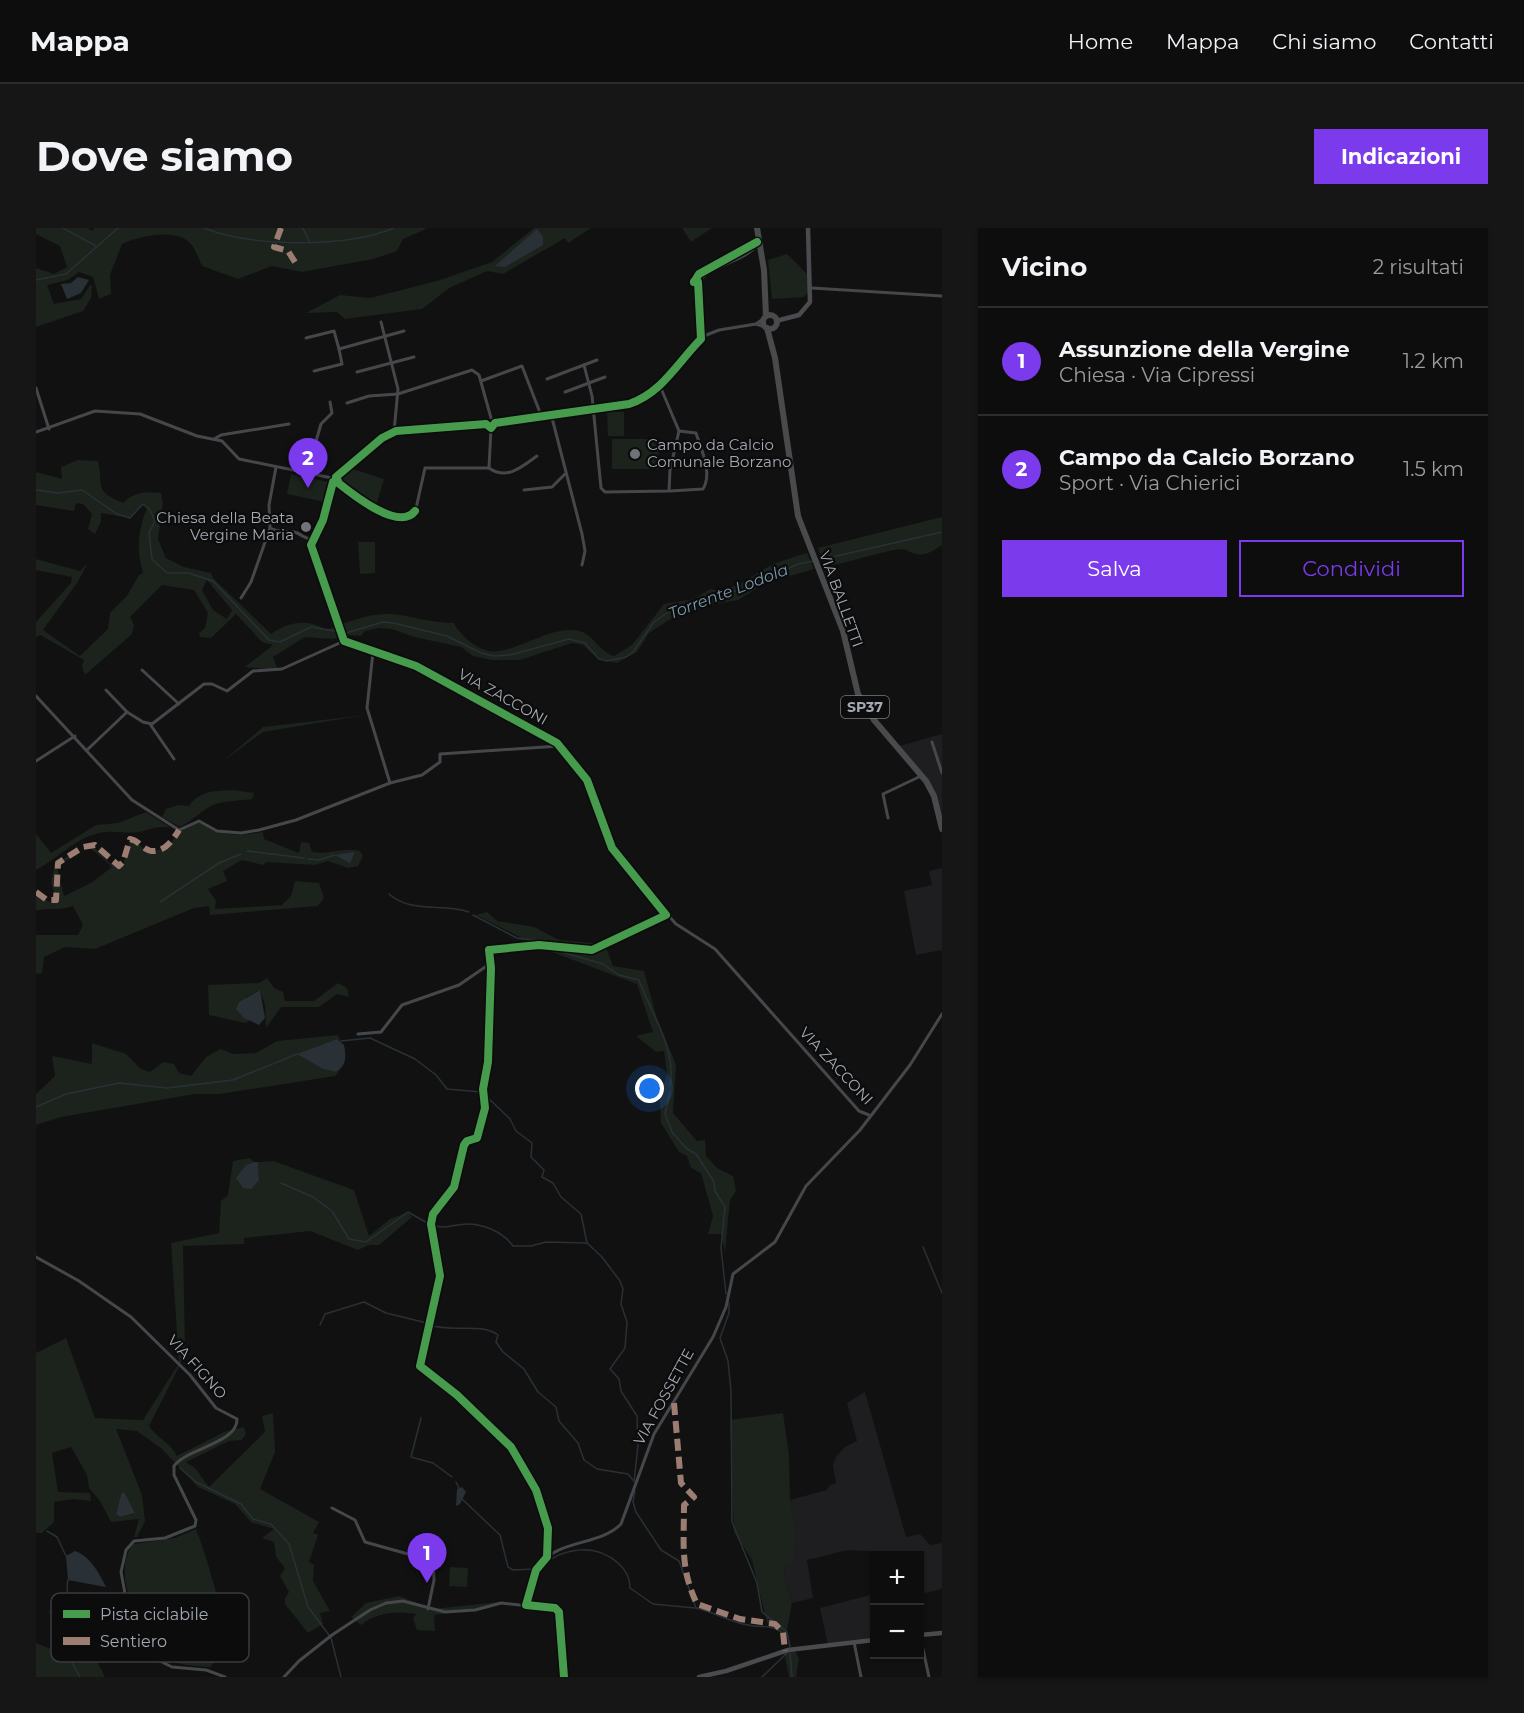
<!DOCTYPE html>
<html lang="it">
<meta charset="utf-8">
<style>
:root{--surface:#0d0d0e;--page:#161617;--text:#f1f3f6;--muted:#9a9c9e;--line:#2d2d2e;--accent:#7c3aed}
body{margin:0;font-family:Montserrat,sans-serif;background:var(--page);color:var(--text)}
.controls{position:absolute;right:18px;bottom:18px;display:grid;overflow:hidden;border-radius:0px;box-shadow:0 2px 4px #0004}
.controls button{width:54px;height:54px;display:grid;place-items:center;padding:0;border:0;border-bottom:2px solid var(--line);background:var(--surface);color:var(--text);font:30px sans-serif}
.you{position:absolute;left:614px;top:861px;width:21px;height:21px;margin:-15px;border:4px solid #fff;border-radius:50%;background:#1a73e8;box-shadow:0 0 0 9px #1a73e833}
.badge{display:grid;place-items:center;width:39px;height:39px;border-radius:50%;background:var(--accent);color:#fff;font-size:20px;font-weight:700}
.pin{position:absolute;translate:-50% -50px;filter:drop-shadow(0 2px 3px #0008)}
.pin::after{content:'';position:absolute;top:32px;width:21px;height:18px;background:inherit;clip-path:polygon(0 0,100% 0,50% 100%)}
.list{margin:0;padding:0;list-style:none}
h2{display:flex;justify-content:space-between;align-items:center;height:78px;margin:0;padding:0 24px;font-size:26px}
h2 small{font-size:20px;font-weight:400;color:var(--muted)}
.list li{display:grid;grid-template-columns:39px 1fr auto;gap:18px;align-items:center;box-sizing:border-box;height:108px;padding:0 24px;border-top:2px solid var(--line)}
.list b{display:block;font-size:22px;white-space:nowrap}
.list p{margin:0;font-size:20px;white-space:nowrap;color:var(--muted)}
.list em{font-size:20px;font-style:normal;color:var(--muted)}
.actions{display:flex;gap:12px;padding:18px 24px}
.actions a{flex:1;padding:14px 0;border:2px solid var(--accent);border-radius:0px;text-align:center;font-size:21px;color:var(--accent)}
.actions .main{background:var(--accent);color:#fff}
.map{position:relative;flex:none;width:906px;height:1449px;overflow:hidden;border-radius:0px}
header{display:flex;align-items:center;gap:36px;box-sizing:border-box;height:84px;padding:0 30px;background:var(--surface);border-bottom:2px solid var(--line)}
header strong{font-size:28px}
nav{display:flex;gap:33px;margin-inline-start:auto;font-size:21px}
.intro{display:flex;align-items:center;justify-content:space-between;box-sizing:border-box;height:144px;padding:0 36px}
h1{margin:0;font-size:42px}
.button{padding:15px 27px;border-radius:0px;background:var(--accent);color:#fff;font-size:21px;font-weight:700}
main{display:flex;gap:36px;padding:0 36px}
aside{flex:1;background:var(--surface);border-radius:0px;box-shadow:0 2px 4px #0004}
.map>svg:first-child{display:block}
.built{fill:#1e1e20}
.green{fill:#1c221c;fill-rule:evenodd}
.water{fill:#293136}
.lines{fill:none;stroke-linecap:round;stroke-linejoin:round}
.stream{stroke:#293136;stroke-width:1.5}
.street{stroke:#46474a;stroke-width:3}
.secondary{stroke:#4a4b4e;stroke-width:4.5}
.primary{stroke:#484a4c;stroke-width:6}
.quiet{stroke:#9b7d72;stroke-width:6;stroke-dasharray:12 6;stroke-linecap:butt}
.cycleway-casing{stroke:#0c0c0d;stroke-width:11}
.cycleway{stroke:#469c4c;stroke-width:8}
.poi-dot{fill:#70747a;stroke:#0c0c0d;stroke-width:2}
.labels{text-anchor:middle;stroke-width:4.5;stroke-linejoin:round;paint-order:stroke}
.shield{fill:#0c0c0d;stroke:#767a80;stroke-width:1.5}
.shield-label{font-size:14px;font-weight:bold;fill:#a3a9b2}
.poi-label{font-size:15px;fill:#a3a9b2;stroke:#0c0c0d;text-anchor:start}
.street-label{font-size:15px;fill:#a3a9b2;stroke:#0c0c0d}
.water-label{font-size:16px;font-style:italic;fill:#7b98ac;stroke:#0c0c0d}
.key{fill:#0c0c0d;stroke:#393b3f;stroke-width:1.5}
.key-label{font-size:16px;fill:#a3a9b2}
</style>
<header>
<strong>Mappa</strong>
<nav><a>Home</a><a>Mappa</a><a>Chi siamo</a><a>Contatti</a></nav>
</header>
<div class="intro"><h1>Dove siamo</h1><a class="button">Indicazioni</a></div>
<main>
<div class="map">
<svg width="906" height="1449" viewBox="0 0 906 1449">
<rect width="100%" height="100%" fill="#111112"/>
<!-- built -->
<g class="built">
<path d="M906 506V607L893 560 860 519Z"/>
<path d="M906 640V722L880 727 868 663 896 657 893 643Z"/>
<path d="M829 1164 870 1309 884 1306 894 1317 906 1315V1361L884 1366V1328H838V1340L833 1323 812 1322 771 1332 777 1370 756 1375 748 1347 760 1298 754 1272 791 1262 793 1258 800 1255 797 1238 800 1229 809 1219 821 1213 811 1175Z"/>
<path d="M838 1366V1411L792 1417 784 1380Z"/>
</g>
<!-- green -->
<g class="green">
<path d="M0 0H52L56 3 58 0H392L367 11 361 23 337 31 266 44 236 38 202 51 166 38C163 31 160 24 156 17 141 0 107 7 86 16L74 47 75 66 63 71 57 49 43 44 32 52 11 57 18 76 45 71 54 57 56 58 55 70 47 83 0 99V40L18 46 31 39 24 18 0 6Z"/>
<path d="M498 0H555L532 15 529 10 467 46 451 43 413 60 386 81 309 91 301 84 270 85 304 67 334 70 401 53 456 34Z"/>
<path d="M646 0H676L655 14Z"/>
<path d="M751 26 775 50 776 60 768 69 736 71 732 32Z"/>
<path d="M571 184H588V208H572Z"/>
<path d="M576 211H622L623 241H576Z"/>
<path d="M42 232 62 233C68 260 57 262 87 275 97 264 111 263 125 265L127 275 122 311 130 330 148 339 175 345 177 350 235 406C252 394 272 390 290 402 311 394 336 384 358 386 379 389 397 395 418 395 425 409 445 426 462 423 484 421 508 403 533 402 558 401 558 421 578 428L596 417 628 376 658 371 674 361C694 366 714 349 730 340 743 333 757 329 771 325L778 341 730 355 702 372 669 378 633 392 613 405 601 424 581 435 561 430 547 417 536 415 484 432H455L437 428 425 419 378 409 356 401 343 400 329 403 325 408 315 407 296 411 269 409 237 429 242 442 209 439 237 417 226 414 200 386 175 410 164 409 163 405 169 400 172 385 158 362 126 357 94 389 98 397 96 406 49 447 46 438 48 432 4 407 0 409V394L35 355 36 349 0 342V331L44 343 52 335 41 355 7 402 44 428 72 401 74 385 91 368 103 347 107 345C100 323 102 301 111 280L107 277 94 290 65 285V293L59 306 52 301 56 286 47 276 40 275 38 283 0 277V244L26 251 25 239ZM171 352 196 382 191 391 177 382 166 362Z"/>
<path d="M314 240 348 251 340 278 304 254V249Z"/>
<path d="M255 246 293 254 289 274 251 266Z"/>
<path d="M906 289V317C877 338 878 317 858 322 835 327 812 334 789 339L782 320Z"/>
<path d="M322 314H339V345L324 346Z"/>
<path d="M330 487 227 504 186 534 227 499Z"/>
<path d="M197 562 218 565 216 571C202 573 191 572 177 577 166 582 156 593 144 599L126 589 130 581 142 577 153 578C164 562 179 563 197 562Z"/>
<path d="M110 584 135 600C122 597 116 601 103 604 92 606 81 603 70 604 43 606 23 630 0 642V606L15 625 60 597 82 595Z"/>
<path d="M162 594 179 604 204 607 227 604 228 611 263 625 265 614 273 615 276 624C292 627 307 619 324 623L327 628 322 638 312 640 292 633 279 637 230 634 227 637 206 632 187 643 191 653 172 661 180 673 179 681 246 677 255 668 259 653 283 655 288 670 282 678 174 687 173 678 158 680 59 721 29 719 8 729 6 745 0 746V707H42L47 697 37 678C25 683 13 679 0 683V665L15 675 20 672 15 654 19 636 40 623 37 628 21 639 28 668 55 655 76 639 52 618H57C65 627 74 641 87 637L94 612 99 613 111 623 130 621 144 603Z"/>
<path d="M451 684 461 693 498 699 523 712 569 716 577 738 608 743 620 787 640 837 637 885 661 913 669 912 670 928 681 940 697 948 700 963 694 972 689 1024 685 1006H672L677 988 665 945 655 940 651 928 643 924 625 895 624 871 631 846 628 823 620 824 600 808 617 804 601 756 508 721 440 687Z"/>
<path d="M231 750 238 760 247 764 249 773H278L302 755 311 760 313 769 301 766 283 779H245L230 800 229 777 224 762 210 769 208 790 215 792 209 795 173 787 172 757 223 755Z"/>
<path d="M302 807 305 813 301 811 262 826 287 841 300 844 305 841 299 848 184 866H159L25 889 0 897V866L19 848 16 828 56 836V815L90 826 105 841 114 844 127 834 138 836 143 845 155 848 170 829 184 821 198 826 220 825 241 813Z"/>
<path d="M214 930 218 934 210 937 223 952 222 934 237 933 318 962 333 1008 354 991 372 984 376 989 343 1017H333L322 1022 274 1003 208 1010V1016L147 1018 149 1119 146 1133 113 1198C121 1210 134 1214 141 1228L188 1204 208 1199 210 1206 206 1212 193 1213 150 1234 159 1240 173 1259 229 1204 226 1188 237 1185 239 1224 224 1261 283 1294 277 1305 282 1307 273 1334 278 1337 277 1353 294 1383 284 1385 287 1396 272 1405 249 1376V1370L253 1364 244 1348 249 1340 240 1329 238 1314 226 1310 238 1301 215 1294 199 1276 162 1259 126 1221 101 1203 80 1201 106 1267 109 1293 101 1309H98L103 1291 75 1294 64 1273 53 1260 51 1247 35 1219 16 1225 22 1264 54 1265 55 1273 38 1271 18 1274V1294L6 1305H0V1125L30 1110 59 1190 107 1192 143 1135 135 1015 183 1005 185 973 192 967 197 933ZM85 1266 97 1286 84 1289 80 1286Z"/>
<path d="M747 1185 753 1227 754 1272 760 1298 757 1335 750 1337 748 1347 756 1375 750 1407 731 1395 716 1332 698 1304 694 1192Z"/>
<path d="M160 1301C175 1338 181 1377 197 1414L174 1439C132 1437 121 1432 105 1393L118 1382 104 1367 92 1364C87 1348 87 1329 97 1316L139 1310Z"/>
<path d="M414 1339 432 1340 431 1359 413 1358Z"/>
<path d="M363 1368 397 1381 463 1374 439 1381 398 1387 399 1403 381 1402 377 1390 380 1386C360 1383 342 1384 325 1397L315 1389 330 1375Z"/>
<path d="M45 1372C56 1392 49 1409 43 1429 61 1428 62 1435 69 1449H0V1415L15 1421 22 1418 24 1409 13 1384 24 1377Z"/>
<path d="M759 1422 763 1431 760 1449H753L748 1424Z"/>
</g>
<!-- water -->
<g class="water">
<path d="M501 1 507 9V17L469 39 459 38Z"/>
<path d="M42 49 53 52 45 65 31 71 25 56 35 55Z"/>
<path d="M319 624 314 635 299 627Z"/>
<path d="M224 762 229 790 223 797 208 790 200 781 203 774Z"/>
<path d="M301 811 308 817C310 828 311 837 300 844L287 841 261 826Z"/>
<path d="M218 934H222L223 952 215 961 207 960 200 950 210 937Z"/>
<path d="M426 1259 430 1264 424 1276 420 1278 421 1261Z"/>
<path d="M88 1264 99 1285 84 1289 80 1286 85 1266Z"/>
<path d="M39 1323C54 1328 63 1345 70 1359L32 1352 30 1328Z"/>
</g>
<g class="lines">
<!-- stream -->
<g class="stream">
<path d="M27 0 60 18"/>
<path d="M168 0C216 19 310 20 358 0"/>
<path d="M267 0 274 15"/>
<path d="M0 52 30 46 82 0"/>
<path d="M0 262 22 265 46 262 81 286 94 290 107 276 114 282 119 293 113 305 116 331 131 345H152L177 353 233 412 244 414 275 399 310 405 347 394 357 395 411 408 445 425 458 428 474 427 533 411 549 415 563 431 571 433 590 429 597 424 618 394 631 385 714 358 762 336 778 333"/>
<path d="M783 332 906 304"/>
<path d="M211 623 268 630"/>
<path d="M272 631 282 632 299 627"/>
<path d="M353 666C376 686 406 675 433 684"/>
<path d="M124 674 183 635 205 626"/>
<path d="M437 687 481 710 510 714"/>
<path d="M529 725 567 736 583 747 603 752C615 786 641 821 634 858"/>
<path d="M305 813 334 810 379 831 400 847 411 861 445 864"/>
<path d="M634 864 629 886 636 904 651 921 660 926 678 954 679 963 689 979 685 1020 690 1066"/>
<path d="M449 867 474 891 480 903 496 915 495 929 508 942 506 949 517 955 525 969 545 986 551 1015 566 1029 584 1053 587 1061 585 1076 591 1094 589 1120 574 1141 583 1151 585 1163 601 1188 602 1217 598 1254"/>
<path d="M0 879 30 866 83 855 131 860 197 852 261 826"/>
<path d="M245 955 277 969 296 983 313 1011 330 1014 372 984 393 996"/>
<path d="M397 997C410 1002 418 996 431 996 448 996 467 1004 477 1018H495L510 1014 551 1015"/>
<path d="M887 1019 906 1065"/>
<path d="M693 1075V1085L684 1110 692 1133 695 1163 696 1294 721 1355 726 1384 751 1404 754 1419"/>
<path d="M284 1097 289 1086 328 1074 350 1085 391 1095"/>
<path d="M395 1097C415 1105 445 1094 462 1107L460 1114 467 1124 488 1141 502 1164 520 1179 523 1193 542 1215 548 1232 561 1241 592 1246 597 1252"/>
<path d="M385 1190 375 1229 397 1235 416 1249"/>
<path d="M144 1240 160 1254 205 1276 217 1291 235 1296 253 1316 272 1379 293 1407"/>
<path d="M420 1254 423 1260"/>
<path d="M599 1263 597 1274 600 1284 625 1322 643 1333 660 1380C678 1384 694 1394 712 1397 724 1400 735 1396 745 1404"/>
<path d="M426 1271 464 1307 472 1339 477 1342 499 1341"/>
<path d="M11 1303 21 1309 30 1328"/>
<path d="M503 1340C525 1320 558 1314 582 1335 589 1341 594 1350 594 1360L617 1376 659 1380"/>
<path d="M32 1352C25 1376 59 1393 35 1433L44 1449"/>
<path d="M295 1410 305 1449"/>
<path d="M754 1425 756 1449"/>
<path d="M726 1449 751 1425"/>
</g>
<!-- street -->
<g class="street">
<path d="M776 60 906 68"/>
<path d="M727 91 720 96 729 99"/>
<path d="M345 94 362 161 358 204"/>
<path d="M270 110 298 103 303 121 368 103"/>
<path d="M665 111 662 54C678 35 709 34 723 15"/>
<path d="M548 137 556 168 565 260 569 264 633 263 634 242 643 203 624 158"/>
<path d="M278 143 306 136 303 121"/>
<path d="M321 144 378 129"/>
<path d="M511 151 561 132"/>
<path d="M445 153 486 138 503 182"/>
<path d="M0 160 13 201"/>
<path d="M529 164 569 149"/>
<path d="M311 175 333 168 362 166 436 142 443 147 455 190"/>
<path d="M515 186 546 306 549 323 546 337"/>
<path d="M459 195 599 174 631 151 668 108 683 102 720 96"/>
<path d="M0 204 59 183 104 186 161 208 186 213 203 231 296 250"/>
<path d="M178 211 185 207 253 196"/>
<path d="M240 239 233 277 234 300C243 305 252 302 261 305 268 308 268 311 276 311"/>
<path d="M453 240C471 253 487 238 501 228"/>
<path d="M271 244 285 196 296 185 294 174"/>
<path d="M301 254 345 285 376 287 379 285 389 240H453L455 200"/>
<path d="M298 255 297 250 360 203 450 196"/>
<path d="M488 262 516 259 529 246"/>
<path d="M634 263 667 261C677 245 665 221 660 205L643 203"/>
<path d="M276 311V319L308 413 380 438 521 515 551 552 576 620 613 666 640 696 679 721 823 883 833 887"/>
<path d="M276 311 287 292 297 255"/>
<path d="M205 370 215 354 234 300"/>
<path d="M337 424 331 480 354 555"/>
<path d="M106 442 143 476"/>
<path d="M70 462 91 484"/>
<path d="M0 468 96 572 143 602 163 593 181 603 205 605 223 602 260 592 354 555 386 547 404 534V526L523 518"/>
<path d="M114 496 138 531"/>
<path d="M896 514 906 545"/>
<path d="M51 522 91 484 107 494 116 496 168 456H176L191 463 217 443 246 441 308 413"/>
<path d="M0 533 39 508"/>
<path d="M852 590 847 566 885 548"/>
<path d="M322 806 345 804 366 777 423 757 455 735"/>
<path d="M0 1029 43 1053 95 1089 154 1147 180 1180 201 1191C202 1215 151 1220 138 1238V1247L160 1292 159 1298 129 1310 98 1313 90 1322 85 1344 91 1376 103 1394 115 1423 124 1433 136 1439 170 1442 189 1449"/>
<path d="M296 1280 319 1292 329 1314 397 1333 398 1352 392 1381"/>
<path d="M511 1329 510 1289 500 1262 481 1227 421 1167 384 1138 404 1048 395 996 397 986 418 959 428 917 431 913 441 910 449 880 447 861 452 834 455 740 453 722 503 717 556 722 630 687"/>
<path d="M490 1377C495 1365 495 1349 503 1338 521 1311 564 1318 585 1296L618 1206 677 1109 690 1079 697 1046 739 1014 770 958 824 902 874 837 906 786"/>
<path d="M884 1407 893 1449"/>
<path d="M818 1414 825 1449"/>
<path d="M248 1449 263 1433 296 1407 334 1382 350 1375 367 1373 409 1384 439 1382 465 1375 521 1381 524 1387 528 1449"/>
</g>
<!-- secondary -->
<g class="secondary">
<path d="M740 93 763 87 774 74 772 0"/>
<path d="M884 1407 906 1405"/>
<path d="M663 1449 690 1443 752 1422 838 1412"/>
</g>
<!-- primary -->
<g class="primary">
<path d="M721 0 728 42 730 88"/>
<circle cx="734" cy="94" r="7"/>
<path d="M731 100 739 130 762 288 807 403 822 466 838 492 890 553 898 568 906 601"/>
</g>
<!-- quiet -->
<g class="quiet">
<path d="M245 0 238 19 252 23 262 39"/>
<path d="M0 664 11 672H20L22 635 47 619 59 617 83 638 87 634 94 611C100 612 102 615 107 619 123 631 136 614 143 602"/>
<path d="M638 1175 645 1255 658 1269 648 1277C648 1315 644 1341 661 1376L704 1391 739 1396 747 1404 749 1423"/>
</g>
<!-- cycleway casing -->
<g class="cycleway-casing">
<g id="cycleway">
<path d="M658 54 663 46 721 14"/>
<path d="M297 254 287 292 275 317 308 413 380 438 521 515 551 552 576 620 630 687 556 722 503 717 453 722 455 740 452 834 447 861 449 880 441 910 431 913 428 917 418 959 397 986 395 996 404 1048 384 1138 421 1167 475 1219 500 1262 512 1300 511 1329 500 1342 490 1377 519 1380 523 1384 528 1449"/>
<path d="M301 254C316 266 363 304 379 283"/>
<path d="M298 255 302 253 300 249 346 210 360 203 450 196 455 200 459 195 593 176C626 165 642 134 665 111L662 54H658"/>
</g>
</g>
<!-- cycleway -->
<use href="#cycleway" class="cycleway"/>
</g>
<!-- markers -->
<g class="poi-dot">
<circle cx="599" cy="226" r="6"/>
<circle cx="270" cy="299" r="6"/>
</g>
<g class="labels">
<!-- shield labels -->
<rect class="shield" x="805" y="468" width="48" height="22" rx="4.5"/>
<g class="shield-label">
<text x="829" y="484">SP37</text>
</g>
<!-- poi labels -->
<g class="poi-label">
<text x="611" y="222">Campo da Calcio<tspan x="611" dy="17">Comunale Borzano</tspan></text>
<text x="258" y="295" text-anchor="end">Chiesa della Beata<tspan x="258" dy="17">Vergine Maria</tspan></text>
</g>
<!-- street labels -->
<g class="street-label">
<text transform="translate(805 371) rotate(70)" y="5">VIA BALLETTI</text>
<text transform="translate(467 469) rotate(29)" y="5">VIA ZACCONI</text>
<text transform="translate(800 838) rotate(47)" y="5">VIA ZACCONI</text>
<text transform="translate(161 1139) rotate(48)" y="5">VIA FIGNO</text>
<text transform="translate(628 1169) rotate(-61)" y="5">VIA FOSSETTE</text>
</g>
<!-- water labels -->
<g class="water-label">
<text transform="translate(692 363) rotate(-21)" y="6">Torrente Lodola</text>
</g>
</g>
<!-- legend -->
<rect x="15" y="1365" width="198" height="69" rx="9" class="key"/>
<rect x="27" y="1382" width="27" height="8" fill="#469c4c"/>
<rect x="27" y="1409" width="27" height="8" fill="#9b7d72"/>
<g class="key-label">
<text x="64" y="1392">Pista ciclabile</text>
<text x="64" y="1419">Sentiero</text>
</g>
</svg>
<div class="controls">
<button>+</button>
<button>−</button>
</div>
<div class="you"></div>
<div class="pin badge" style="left:391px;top:1355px">1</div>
<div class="pin badge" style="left:272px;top:260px">2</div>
</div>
<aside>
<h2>Vicino<small>2 risultati</small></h2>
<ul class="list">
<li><span class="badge">1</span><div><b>Assunzione della Vergine</b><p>Chiesa · Via Cipressi</p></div><em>1.2 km</em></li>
<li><span class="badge">2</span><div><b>Campo da Calcio Borzano</b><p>Sport · Via Chierici</p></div><em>1.5 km</em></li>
</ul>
<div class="actions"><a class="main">Salva</a><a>Condividi</a></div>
</aside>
</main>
